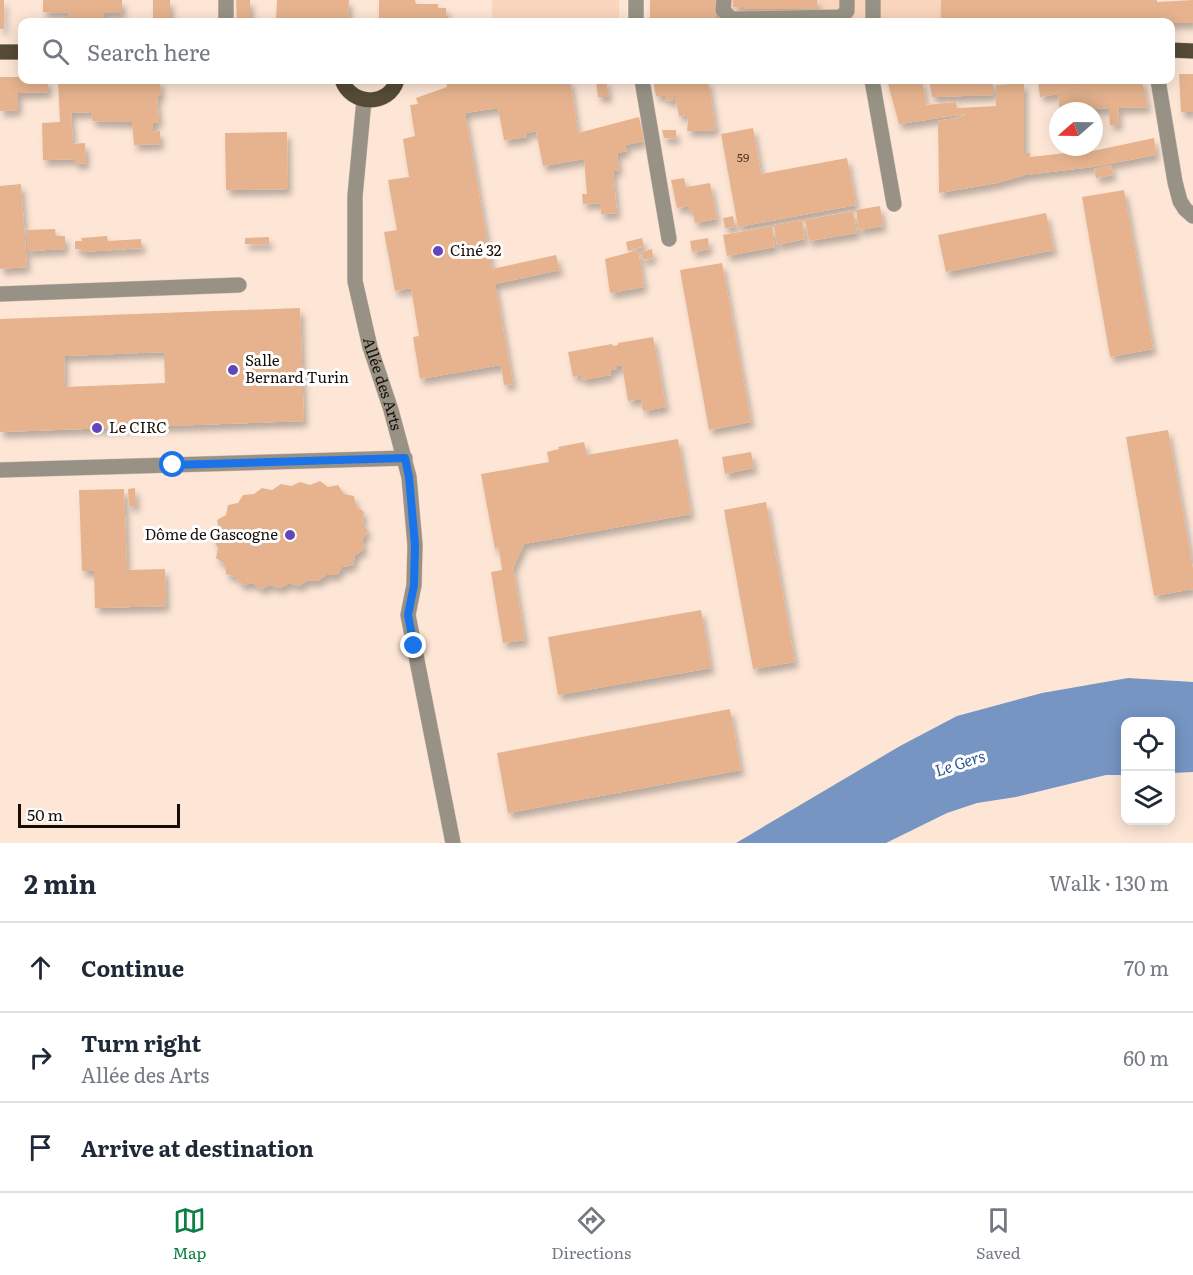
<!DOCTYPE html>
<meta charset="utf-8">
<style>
:root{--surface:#fff;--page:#f6f6f7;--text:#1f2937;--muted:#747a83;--line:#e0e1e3;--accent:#0b8043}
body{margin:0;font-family:Literata,serif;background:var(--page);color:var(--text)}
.controls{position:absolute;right:18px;bottom:18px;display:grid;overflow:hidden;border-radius:12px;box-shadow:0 3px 15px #0003}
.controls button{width:54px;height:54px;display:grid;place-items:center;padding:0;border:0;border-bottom:2px solid var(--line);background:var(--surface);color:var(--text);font:30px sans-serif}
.compass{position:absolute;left:1049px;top:102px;width:54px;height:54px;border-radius:50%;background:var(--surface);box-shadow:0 3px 15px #0003;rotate:250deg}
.scale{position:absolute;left:18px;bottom:15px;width:162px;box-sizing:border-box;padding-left:6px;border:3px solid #170d07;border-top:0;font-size:16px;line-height:21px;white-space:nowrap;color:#170d07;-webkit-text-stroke:4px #fff;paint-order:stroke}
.stop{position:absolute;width:18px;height:18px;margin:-14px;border:4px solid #1a73e8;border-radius:50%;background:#fff}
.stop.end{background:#1a73e8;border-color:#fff;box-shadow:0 2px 6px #0008}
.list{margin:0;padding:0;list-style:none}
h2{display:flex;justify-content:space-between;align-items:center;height:78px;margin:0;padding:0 24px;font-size:26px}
h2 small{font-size:20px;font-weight:400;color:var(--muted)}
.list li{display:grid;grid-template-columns:39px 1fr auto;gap:18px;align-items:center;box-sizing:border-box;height:90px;padding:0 24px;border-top:2px solid var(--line)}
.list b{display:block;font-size:22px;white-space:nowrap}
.list p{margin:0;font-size:20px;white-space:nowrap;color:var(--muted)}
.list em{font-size:20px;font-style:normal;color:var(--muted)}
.icon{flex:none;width:33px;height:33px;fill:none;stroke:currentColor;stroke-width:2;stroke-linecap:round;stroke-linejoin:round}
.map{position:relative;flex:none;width:1193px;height:843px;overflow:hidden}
.search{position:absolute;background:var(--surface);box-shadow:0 3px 15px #0003;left:18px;right:18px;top:18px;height:66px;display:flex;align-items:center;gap:15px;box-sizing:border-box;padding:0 21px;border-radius:12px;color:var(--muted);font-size:22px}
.sheet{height:348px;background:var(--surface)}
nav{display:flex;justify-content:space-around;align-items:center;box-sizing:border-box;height:84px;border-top:2px solid var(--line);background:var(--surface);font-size:16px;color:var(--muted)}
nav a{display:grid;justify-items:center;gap:3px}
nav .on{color:var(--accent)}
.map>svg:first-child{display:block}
.built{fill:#fad6be}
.water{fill:#7695c3}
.building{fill:#e6b38e;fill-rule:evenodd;filter:url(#shadow)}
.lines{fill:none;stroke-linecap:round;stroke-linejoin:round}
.minor-casing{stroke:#d8c3b5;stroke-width:16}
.major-casing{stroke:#d8c3b5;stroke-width:16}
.minor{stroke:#989286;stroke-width:15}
.major{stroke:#554b36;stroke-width:15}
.route{stroke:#1a73e8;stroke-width:8}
.poi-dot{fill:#6545bd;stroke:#fff;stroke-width:2}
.labels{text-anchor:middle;stroke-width:6;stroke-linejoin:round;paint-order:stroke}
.number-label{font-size:12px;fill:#4b3629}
.poi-label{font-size:15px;fill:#170d07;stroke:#fff;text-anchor:start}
.street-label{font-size:15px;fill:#170d07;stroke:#fff}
.water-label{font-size:16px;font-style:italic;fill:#2e5792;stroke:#fff}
</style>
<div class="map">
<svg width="1193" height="843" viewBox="0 0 1193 843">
<defs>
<filter id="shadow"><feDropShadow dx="3.5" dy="6" stdDeviation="3" flood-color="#0004"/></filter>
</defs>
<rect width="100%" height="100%" fill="#fde6d6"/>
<!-- built -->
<g class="built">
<rect x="492" y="0" width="127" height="22"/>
<rect x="716" y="0" width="269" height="22"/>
</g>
<!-- water -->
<path class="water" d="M1128 678 1193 682V772L1171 773 1170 722H1126L1125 775H1106L1016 797 977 803 947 813 886 843H736L900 746 957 716 1042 693Z"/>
<!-- building -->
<g class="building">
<rect x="0" y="0" width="4" height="29"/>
<path d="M43 0H122V13H103L104 22H68V13L43 12Z"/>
<rect x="153" y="0" width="17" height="22"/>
<path d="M236 0H250V22H237Z"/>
<path d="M277 0H349L348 22H276Z"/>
<path d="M379 0H415L416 4H438V8H446V22H379Z"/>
<rect x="650" y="0" width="66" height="22"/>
<path d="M733 0H817V9H744V7H733Z"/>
<path d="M941 0H1157V2L1193 0V23L941 22Z"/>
<path d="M1179 74H1193V112H1181Z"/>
<path d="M0 77H22V80H48V92L18 93V110L0 111Z"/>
<path d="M58 80H160L161 96H157L159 122 153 123V132L160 131V144L134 145 132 122 92 121 91 112 71 113 73 144 85 143 86 163 75 164V159L43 160 42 123 60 122Z"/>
<path d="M446 80H570L578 133 639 117 644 141 625 145 627 151 617 153 619 170 613 171 617 213 601 214 600 203 583 204 582 194H587L584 159 543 166 536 131 526 133 527 137 504 140 498 108 465 113 492 269 556 255 560 270 495 284 513 384 504 385 501 365 420 379 413 337 419 336 411 288 395 291 384 232 397 230 388 180 409 177 403 139 415 136 410 105 418 104 416 98 447 87Z"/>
<path d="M596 80H606L609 97H598Z"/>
<path d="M653 80H708L716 130 687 131 688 122 687 115 679 116 675 96H673L674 101 665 100V96H656Z"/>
<path d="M887 80H922L926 105 956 102 957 108 996 106V85L1024 83V153H1030V157L1066 153 1065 147H1087L1088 152 1154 138 1156 155 1092 167 1025 175 997 183 939 193 938 121 965 116V114L899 124Z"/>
<path d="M929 80H993V95L932 97Z"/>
<path d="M1038 80H1142L1148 107 1118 108 1119 125H1110L1109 108 1089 109 1083 111H1060L1058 94 1040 97Z"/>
<path d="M753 128 761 174 847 158 856 205 738 227 721 134Z"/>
<path d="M662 130H676V139L664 138Z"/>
<path d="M287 132 288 189 226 190 225 133Z"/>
<path d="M1111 165 1113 175 1096 178 1094 169Z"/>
<path d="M684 178 686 187 710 183 717 219 695 223 692 210 688 211V206L677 208 671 180Z"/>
<path d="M21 184 27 267 0 269V186Z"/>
<path d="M1124 190 1153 349 1110 357 1082 197Z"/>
<path d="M880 206 883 226 859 230 856 210Z"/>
<path d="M853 211 857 233 809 241 805 220Z"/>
<path d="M1046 213 1054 250 946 272 938 235Z"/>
<path d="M733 216 735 227 725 228 723 218Z"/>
<path d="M802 220 805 239 777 245 774 225Z"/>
<path d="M772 226 775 247 727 256 723 235Z"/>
<path d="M55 229 56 236H65V249L27 251V230Z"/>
<path d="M107 236 108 241 141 239 142 248 82 252V249H75V241H82L81 238Z"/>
<path d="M269 237V244H245V238Z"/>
<path d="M642 238 644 246 628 251 626 242Z"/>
<path d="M708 238 709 249 692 252 690 241Z"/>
<path d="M652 249 653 258 643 260 641 252Z"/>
<path d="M638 250 644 287 610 293 605 259Z"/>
<path d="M722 263 751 422 709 430 680 270Z"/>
<path d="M300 308 304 421 0 432V319ZM164 352 165 383 65 387 64 356Z"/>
<path d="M653 337 666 407 643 411 641 399 628 401 622 365 617 366V369L610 370 611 375 582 380 581 375 573 377 568 352 612 344 613 346 618 345V343Z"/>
<path d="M1168 430 1193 569V589L1154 596 1126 437Z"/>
<path d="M678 439 691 514 524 544 513 568 525 640 503 643 491 572 502 570 499 548 495 549 481 474 549 462 547 452 559 449 558 447 584 442 587 455Z"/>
<path d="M751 452 754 468 725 474 722 457Z"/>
<path d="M320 481 328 487 338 485 344 494 354 496 356 506 364 512 362 522 368 531 362 539 364 549 355 555 353 565 342 567 337 575H326L318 581 308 580 299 586 289 583 280 588 270 585 261 589 253 583 242 585 236 577 226 574 225 564 216 558 218 548 213 539 219 531 217 520 226 515 228 505 238 503 243 495 254 494 262 488 272 490 281 484 291 486 300 482 310 485Z"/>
<path d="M135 488 136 506H129L128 489Z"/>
<path d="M124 489 127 570 165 569 166 606 95 608 94 571H82L79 490Z"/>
<path d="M766 502 795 662 753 669 724 510Z"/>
<path d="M701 610 711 668 558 695 548 637Z"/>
<path d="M730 709 741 770 508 813 497 753Z"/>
</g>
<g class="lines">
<!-- minor casing -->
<g class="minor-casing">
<g id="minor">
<path d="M226 0V22"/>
<path d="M724 0 723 10 731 19 841 17 847 11V0"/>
<path d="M636 22V0"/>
<path d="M873 22V0"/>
<path d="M642 80 669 239"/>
<path d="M872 80 894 204"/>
<path d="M1158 80 1175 182 1180 201 1185 209 1193 216"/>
<path id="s1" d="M364 100 355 196V281L370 347 391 410 409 477 415 545 414 585 408 615 453 843"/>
<path d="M0 294 239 285"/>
<path d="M0 470 405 458"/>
</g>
</g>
<!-- major casing -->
<g class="major-casing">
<g id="major">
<path d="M1170 50 1193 51"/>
<path d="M0 52H22"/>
<path d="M342 80C351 106 389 107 397 80"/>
</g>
</g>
<!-- minor -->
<use href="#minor" class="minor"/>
<!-- major -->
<use href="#major" class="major"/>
</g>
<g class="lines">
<!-- route -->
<path class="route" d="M173 465 405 458 409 477 415 545 414 585 408 615 414 646"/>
</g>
<!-- markers -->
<g class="poi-dot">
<circle cx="438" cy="251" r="6"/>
<circle cx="233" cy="370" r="6"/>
<circle cx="97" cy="428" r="6"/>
<circle cx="290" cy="535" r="6"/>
</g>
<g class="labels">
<!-- number labels -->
<g class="number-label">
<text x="743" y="162">59</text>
</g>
<!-- poi labels -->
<g class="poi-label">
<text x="450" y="256">Ciné 32</text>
<text x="245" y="366">Salle<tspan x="245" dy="17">Bernard Turin</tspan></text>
<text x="109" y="433">Le CIRC</text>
<text x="278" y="540" text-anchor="end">Dôme de Gascogne</text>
</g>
<!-- street labels -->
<g class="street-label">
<text dy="5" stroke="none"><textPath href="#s1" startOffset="288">Allée des Arts</textPath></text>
</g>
<!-- water labels -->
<g class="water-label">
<text transform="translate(960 763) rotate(-18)" y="6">Le Gers</text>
</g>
</g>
</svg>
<div class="controls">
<button><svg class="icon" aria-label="locate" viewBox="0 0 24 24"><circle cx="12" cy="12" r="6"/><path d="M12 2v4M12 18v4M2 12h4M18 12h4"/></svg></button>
<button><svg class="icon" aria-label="layers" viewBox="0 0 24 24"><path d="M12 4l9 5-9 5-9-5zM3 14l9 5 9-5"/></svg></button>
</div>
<svg class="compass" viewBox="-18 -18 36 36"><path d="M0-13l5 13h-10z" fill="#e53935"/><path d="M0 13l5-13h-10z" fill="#747a83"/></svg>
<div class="scale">50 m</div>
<div class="stop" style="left:173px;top:465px"></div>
<div class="stop end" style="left:414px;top:646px"></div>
<div class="search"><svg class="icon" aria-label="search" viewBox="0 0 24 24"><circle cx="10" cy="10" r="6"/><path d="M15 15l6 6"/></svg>Search here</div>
</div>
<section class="sheet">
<h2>2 min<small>Walk · 130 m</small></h2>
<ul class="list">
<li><svg class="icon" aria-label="ahead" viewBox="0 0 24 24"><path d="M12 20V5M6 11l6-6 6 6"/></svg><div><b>Continue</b></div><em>70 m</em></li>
<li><svg class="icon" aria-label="right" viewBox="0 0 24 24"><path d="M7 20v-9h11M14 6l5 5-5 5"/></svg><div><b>Turn right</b><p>Allée des Arts</p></div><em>60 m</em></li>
<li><svg class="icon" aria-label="arrive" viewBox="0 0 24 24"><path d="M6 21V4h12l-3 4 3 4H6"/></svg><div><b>Arrive at destination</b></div></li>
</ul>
</section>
<nav>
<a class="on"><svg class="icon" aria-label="map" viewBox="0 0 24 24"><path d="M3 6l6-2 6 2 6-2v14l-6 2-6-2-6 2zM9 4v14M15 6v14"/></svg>Map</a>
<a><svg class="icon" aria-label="directions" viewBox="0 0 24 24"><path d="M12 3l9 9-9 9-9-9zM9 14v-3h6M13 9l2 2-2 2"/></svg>Directions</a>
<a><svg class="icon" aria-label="saved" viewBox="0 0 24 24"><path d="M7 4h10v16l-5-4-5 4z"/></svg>Saved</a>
</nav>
